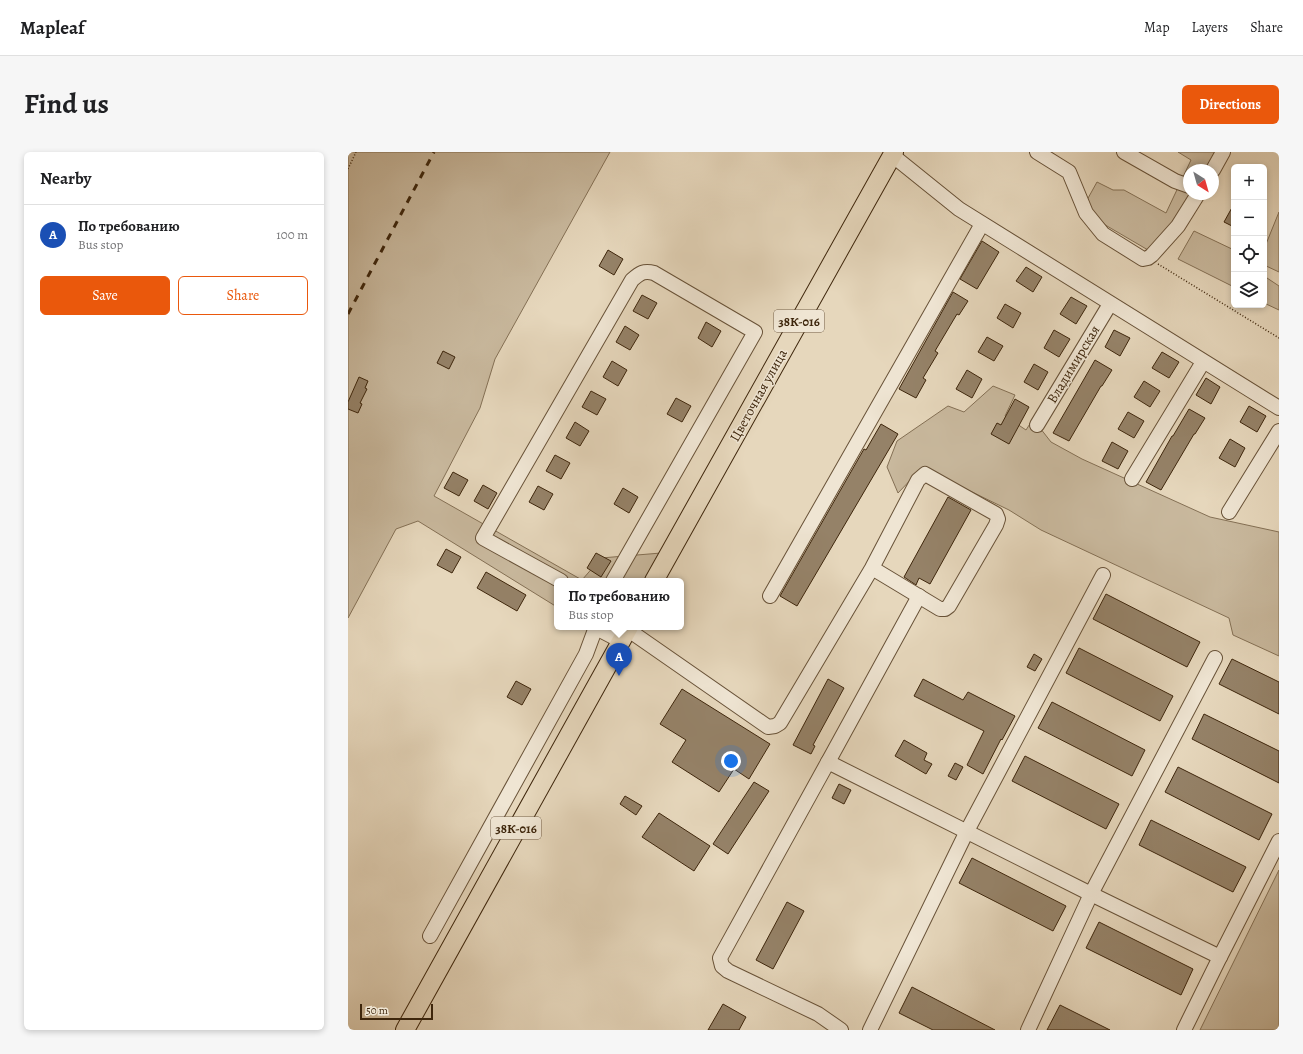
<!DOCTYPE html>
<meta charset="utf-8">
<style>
:root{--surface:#fff;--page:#f6f6f6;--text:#202124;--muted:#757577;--line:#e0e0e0;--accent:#ea580c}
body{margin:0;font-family:Alegreya,serif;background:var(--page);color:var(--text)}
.controls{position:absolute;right:12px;top:12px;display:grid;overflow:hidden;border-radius:6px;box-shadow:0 2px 6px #0003}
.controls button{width:36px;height:36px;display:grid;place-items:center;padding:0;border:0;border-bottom:1px solid var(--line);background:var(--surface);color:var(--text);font:20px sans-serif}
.compass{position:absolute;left:835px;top:12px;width:36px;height:36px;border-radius:50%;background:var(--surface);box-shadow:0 2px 6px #0003;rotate:143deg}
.scale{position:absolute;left:12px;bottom:10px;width:73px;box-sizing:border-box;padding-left:4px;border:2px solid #3e260c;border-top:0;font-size:11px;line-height:14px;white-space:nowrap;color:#3e260c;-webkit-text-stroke:3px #efe5d3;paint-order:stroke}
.you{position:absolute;left:383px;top:609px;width:14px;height:14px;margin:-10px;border:3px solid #fff;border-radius:50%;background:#1a73e8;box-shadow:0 0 0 6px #1a73e833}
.badge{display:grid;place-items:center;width:26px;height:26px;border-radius:50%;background:var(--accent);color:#fff;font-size:13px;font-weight:700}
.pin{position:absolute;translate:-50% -33px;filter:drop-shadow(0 1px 2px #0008)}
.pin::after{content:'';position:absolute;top:21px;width:14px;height:12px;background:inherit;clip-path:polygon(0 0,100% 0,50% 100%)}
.popup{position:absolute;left:206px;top:426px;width:130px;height:52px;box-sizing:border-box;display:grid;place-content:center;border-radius:6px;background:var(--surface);filter:drop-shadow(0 1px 3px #0005);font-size:13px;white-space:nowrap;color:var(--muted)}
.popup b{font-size:15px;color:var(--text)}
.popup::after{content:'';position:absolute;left:50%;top:100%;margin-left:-8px;border:8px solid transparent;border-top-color:var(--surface)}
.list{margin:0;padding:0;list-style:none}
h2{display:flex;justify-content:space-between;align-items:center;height:52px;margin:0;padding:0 16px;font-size:17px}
h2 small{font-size:13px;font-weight:400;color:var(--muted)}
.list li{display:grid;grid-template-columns:26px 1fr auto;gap:12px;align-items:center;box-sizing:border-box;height:60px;padding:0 16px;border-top:1px solid var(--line)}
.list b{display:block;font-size:15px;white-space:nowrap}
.list p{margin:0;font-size:13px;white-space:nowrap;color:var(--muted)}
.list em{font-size:13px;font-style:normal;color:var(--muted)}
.actions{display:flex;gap:8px;padding:12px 16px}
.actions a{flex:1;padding:9px 0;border:1px solid var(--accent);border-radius:6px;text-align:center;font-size:14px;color:var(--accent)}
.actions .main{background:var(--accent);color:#fff}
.icon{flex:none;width:22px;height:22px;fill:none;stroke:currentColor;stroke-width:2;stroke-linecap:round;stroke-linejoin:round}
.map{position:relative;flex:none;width:931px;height:878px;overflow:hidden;border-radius:6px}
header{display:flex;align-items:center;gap:24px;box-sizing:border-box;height:56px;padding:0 20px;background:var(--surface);border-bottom:1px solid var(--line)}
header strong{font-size:19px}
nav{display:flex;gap:22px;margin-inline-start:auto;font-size:14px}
.intro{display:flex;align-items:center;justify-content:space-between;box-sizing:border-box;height:96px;padding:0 24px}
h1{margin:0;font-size:28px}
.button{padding:10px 18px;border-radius:6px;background:var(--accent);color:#fff;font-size:14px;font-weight:700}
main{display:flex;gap:24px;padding:0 24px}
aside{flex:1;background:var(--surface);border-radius:6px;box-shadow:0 2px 6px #0003}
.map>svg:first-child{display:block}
.green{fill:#c9b99e;stroke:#847055}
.building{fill:#958268;stroke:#3e260c}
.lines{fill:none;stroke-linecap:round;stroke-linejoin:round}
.minor-casing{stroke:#685238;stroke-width:16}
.major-casing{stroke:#3e260c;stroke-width:20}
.path{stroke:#3e260c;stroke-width:1.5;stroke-dasharray:1 2;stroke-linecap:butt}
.minor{stroke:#efe5d3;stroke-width:14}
.major{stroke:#e6d7bc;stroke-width:18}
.rail{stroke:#3e260c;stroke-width:3;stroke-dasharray:7 7;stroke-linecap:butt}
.labels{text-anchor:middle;stroke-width:3;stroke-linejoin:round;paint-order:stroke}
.shield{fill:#efe5d3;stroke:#735f48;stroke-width:1}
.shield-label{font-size:13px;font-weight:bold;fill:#3e260c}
.street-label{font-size:14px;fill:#3e260c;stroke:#efe5d3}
</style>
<header>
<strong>Mapleaf</strong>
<nav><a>Map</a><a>Layers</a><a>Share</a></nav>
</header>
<div class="intro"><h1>Find us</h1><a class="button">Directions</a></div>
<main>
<aside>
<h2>Nearby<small></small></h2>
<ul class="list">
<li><span class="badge" style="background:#1a4fb4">A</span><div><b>По требованию</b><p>Bus stop</p></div><em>100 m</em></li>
</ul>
<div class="actions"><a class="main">Save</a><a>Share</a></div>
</aside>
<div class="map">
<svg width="931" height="878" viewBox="0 0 931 878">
<rect width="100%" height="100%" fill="#e6d7bc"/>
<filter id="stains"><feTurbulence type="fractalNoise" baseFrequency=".005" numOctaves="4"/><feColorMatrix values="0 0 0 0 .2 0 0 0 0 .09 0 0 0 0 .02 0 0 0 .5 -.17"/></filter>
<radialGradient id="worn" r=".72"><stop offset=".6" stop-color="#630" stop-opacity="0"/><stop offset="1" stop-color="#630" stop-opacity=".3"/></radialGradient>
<!-- green -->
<g class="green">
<path d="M0 0H262L147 207 132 256 86 344 234 428 253 406 313 401 298 429H209V455L70 369 48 377 0 466Z"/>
<path d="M830 0H868L859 18H841V42H846L825 83 800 98 759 74 734 57 749 30 765 38H776L818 61 843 8Z"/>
<path d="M931 60V120L916 113V97Z"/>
<path d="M846 79 886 98V135L830 107Z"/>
<path d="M916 124 931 134V158L916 151Z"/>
<path d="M645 234 667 243 657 264 678 278 685 267 703 290 734 307 862 365 931 380V504L885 483 881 466 693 378 661 358 587 322 571 319 550 341 539 315 549 289 600 254 616 260Z"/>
<path d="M931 718V878H852Z"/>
</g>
<!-- building -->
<g class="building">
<path d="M886 52V75L876 70Z"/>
<path d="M634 89 651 100 629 137 612 127Z"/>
<path d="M260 98 275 107 266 123 251 114Z"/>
<path d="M678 115 694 125 685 140 668 129Z"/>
<path d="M605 140 620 149 611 163 609 162 587 199 590 201 575 226 578 228 568 246 551 237Z"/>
<path d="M294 143 309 151 300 167 285 159Z"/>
<path d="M723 145 739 154 728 172 712 162Z"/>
<path d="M657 152 673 161 665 176 649 166Z"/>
<path d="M358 170 373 179 364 195 350 186Z"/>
<path d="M277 174 291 183 282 198 268 190Z"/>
<path d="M706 178 722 187 711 205 696 196Z"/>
<path d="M766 178 782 186 772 204 757 195Z"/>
<path d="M639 185 655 194 646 209 630 200Z"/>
<path d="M95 199 107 205 101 217 89 211Z"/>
<path d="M814 200 831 210 821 226 804 216Z"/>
<path d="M747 208 764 218 754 234H753L721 289 705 281Z"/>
<path d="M264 209 279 218 270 234 255 225Z"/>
<path d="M686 212 700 220 690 238 676 230Z"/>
<path d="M619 218 634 227 624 246 608 237Z"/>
<path d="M11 225 20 229 17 236 19 237 12 251 14 252 10 261 0 257V250Z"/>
<path d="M858 226 872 235 863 252 848 243Z"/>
<path d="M796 229 812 239 802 255 786 245Z"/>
<path d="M243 239 258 247 249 263 234 255Z"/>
<path d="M328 246 343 254 334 270 319 262Z"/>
<path d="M667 247 681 255 661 292 643 282 649 271 653 273Z"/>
<path d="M901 254 918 264 909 280 892 270Z"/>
<path d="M841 257 857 266 847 282H846L813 338 798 330 824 284H825Z"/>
<path d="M780 260 796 269 786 286 770 277Z"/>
<path d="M227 270 241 279 232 294 218 286Z"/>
<path d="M533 272 550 282 449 454 432 444 516 297 518 298Z"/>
<path d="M882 287 897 296 887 315 871 306Z"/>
<path d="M764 290 780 299 770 317 754 309Z"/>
<path d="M207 303 222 311 213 327 198 319Z"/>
<path d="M105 320 120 328 111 344 96 336Z"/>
<path d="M135 333 149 341 140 357 126 349Z"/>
<path d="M190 334 205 342 196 358 181 350Z"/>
<path d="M275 336 290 345 281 361 266 352Z"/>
<path d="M600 345 623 358 582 432 571 426 568 433 556 425Z"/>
<path d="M98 397 113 405 104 421 89 413Z"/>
<path d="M248 401 263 409 253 425 239 416Z"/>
<path d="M138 420 178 443 169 459 129 436Z"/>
<path d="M758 442 852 490 839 515 745 467Z"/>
<path d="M731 496 825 544 812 569 718 521Z"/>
<path d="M686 502 694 507 687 519 679 515Z"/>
<path d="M884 507 931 530V562L871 532Z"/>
<path d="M480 527 496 536 465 593 467 594 463 602 445 593Z"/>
<path d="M575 527 615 548 620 540 667 564 654 588 653 587 635 622 619 613 636 579 566 544Z"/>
<path d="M168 529 183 537 174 553 159 545Z"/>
<path d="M334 537 422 592 401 627 386 617 371 640 324 610 338 588 312 572Z"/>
<path d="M704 550 797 598 784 624 690 576Z"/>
<path d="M856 562 931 599V631L844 587Z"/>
<path d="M556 588 579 601 576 608 584 612 578 622 547 604Z"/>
<path d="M677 604 771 652 758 677 664 629Z"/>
<path d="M607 611 615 615 608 628 600 624Z"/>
<path d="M830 615 924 662 911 688 817 640Z"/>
<path d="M406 630 421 639 380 702 365 692Z"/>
<path d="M491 632 503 638 496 652 484 646Z"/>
<path d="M277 644 294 654 288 663 272 652Z"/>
<path d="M311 661 362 694 346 719 294 685Z"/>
<path d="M803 668 898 715 885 740 791 693Z"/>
<path d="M624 706 718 754 705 779 611 731Z"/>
<path d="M439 750 456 759 425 817 408 808Z"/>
<path d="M751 770 845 817 833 843 738 796Z"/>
<path d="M564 835 647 878H585L551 861Z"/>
<path d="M375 852 398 865 391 878H360Z"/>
<path d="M712 853 762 878H699Z"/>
</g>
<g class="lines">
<!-- minor casing -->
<g class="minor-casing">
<g id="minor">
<path d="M689 0 721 20 738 61 755 82 795 107 800 106 804 103 830 74 850 42"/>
<path d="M776 0 827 29 841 34"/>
<path d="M544 3 611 57 931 256"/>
<path d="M865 18 875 0"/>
<path d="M689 273 762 152"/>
<path d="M784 327 855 210"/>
<path d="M881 360 931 279"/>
<path d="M213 429 135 386 284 128C292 121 296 118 306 121L407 180 265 429"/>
<path d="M422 444 634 72"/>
<path d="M248 476 273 489"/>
<path d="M279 477 420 575 427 574 432 571 524 416 570 328 577 322 648 362 650 367 648 373 601 454 597 457H592L524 416"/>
<path d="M480 610 571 444"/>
<path d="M82 784 238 502 248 475"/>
<path d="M872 805 931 689"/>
<path d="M493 878 470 862 380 819 374 814 372 806 480 610 743 742 872 805 836 878"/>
<path d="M522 878 619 679 755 423"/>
<path d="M680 878 743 742 867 506"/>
</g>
</g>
<!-- major casing -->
<g class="major-casing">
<g id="major">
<path d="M306 429 546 0"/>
<path d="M57 878 281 475"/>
</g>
</g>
<!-- path -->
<g class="path">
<path d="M0 17 8 0"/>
<path d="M810 112 931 186"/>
</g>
<!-- minor -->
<use href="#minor" class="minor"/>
<!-- major -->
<use href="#major" class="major"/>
<!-- rail -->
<path class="rail" d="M0 162 86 0"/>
</g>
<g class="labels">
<!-- shield labels -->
<g class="shield">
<rect x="426" y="158" width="50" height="22" rx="3"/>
<rect x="143" y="665" width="50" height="22" rx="3"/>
</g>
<g class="shield-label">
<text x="451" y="174">38К-016</text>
<text x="168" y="681">38К-016</text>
</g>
<!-- street labels -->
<g class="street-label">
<text transform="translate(725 212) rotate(-59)" y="5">Владимирская</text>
<text transform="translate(410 243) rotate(-61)" y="5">Цветочная улица</text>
</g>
</g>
<rect width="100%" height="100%" filter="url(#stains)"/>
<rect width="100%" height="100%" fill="url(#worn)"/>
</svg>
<div class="controls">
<button>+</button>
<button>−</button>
<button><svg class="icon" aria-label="locate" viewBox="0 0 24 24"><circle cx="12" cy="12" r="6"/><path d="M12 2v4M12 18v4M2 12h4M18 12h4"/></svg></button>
<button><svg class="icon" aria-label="layers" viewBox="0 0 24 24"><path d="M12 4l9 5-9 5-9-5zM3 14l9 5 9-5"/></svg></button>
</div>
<svg class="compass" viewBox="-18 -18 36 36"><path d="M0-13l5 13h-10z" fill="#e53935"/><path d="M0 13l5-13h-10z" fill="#757577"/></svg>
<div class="scale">50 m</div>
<div class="you"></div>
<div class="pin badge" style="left:271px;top:524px;background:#1a4fb4">A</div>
<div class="popup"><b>По требованию</b>Bus stop</div>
</div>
</main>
